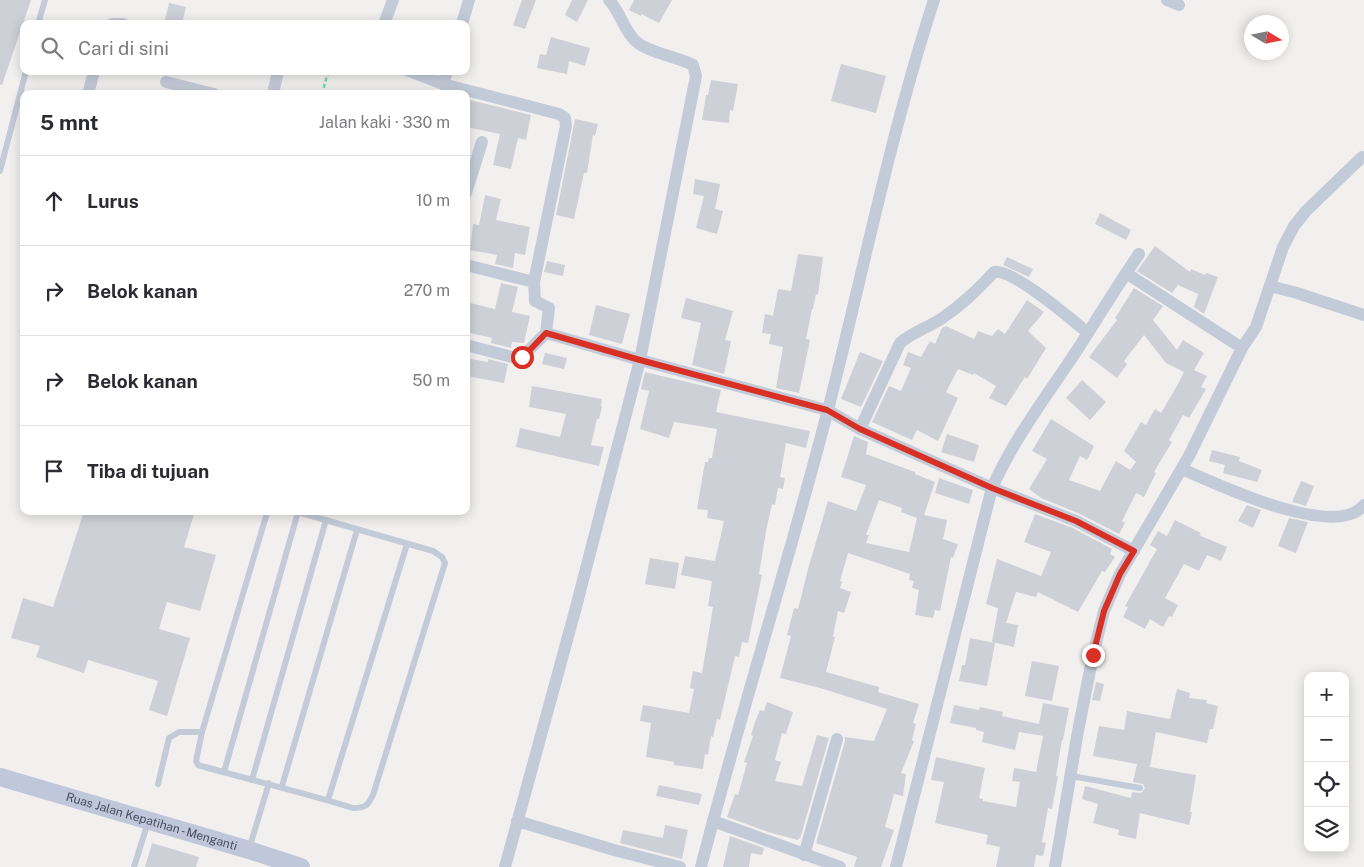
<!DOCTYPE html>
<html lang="id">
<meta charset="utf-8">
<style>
:root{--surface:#fff;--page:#f2f2f3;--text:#2b2b33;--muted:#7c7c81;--line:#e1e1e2}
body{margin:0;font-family:"Public Sans",sans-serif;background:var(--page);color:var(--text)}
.controls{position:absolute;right:15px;bottom:15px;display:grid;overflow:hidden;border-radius:10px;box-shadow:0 2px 12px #0003}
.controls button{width:45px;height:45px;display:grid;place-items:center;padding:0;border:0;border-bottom:1px solid var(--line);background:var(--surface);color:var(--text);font:25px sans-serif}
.compass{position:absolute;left:1244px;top:15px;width:45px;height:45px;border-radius:50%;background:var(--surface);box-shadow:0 2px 12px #0003;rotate:100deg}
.stop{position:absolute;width:15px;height:15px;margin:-11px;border:4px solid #d93025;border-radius:50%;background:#fff}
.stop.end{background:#d93025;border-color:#fff;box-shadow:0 1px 5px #0008}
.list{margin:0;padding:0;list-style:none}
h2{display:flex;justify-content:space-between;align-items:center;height:65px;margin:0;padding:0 20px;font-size:21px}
h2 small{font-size:16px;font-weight:400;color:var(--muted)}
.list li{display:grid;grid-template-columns:32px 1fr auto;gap:15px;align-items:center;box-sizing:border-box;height:90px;padding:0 20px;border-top:1px solid var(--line)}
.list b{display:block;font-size:19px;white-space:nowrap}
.list em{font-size:16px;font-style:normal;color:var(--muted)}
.icon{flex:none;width:28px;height:28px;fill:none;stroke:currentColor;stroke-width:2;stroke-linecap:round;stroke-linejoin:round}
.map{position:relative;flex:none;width:1364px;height:867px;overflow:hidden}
.search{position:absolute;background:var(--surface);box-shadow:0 2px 12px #0003;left:20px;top:20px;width:450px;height:55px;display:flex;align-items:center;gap:12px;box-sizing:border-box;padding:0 18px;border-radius:10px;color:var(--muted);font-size:19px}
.panel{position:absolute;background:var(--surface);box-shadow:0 2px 12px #0003;left:20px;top:90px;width:450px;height:425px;border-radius:10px}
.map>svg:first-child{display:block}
.building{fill:#ced0d7;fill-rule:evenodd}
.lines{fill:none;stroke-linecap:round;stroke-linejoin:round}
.path{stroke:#6dd6b7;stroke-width:2.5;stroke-dasharray:4 2.5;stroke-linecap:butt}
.lane{stroke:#c4cbd8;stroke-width:6}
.street{stroke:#c4cbd8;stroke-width:12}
.secondary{stroke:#c0c7da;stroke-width:18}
.route{stroke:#d93025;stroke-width:6}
.labels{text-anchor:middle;stroke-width:4.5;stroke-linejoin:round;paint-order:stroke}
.street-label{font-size:12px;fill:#454e5f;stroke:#fff}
</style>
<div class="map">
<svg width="1364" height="867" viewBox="0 0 1364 867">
<rect width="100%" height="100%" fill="#f2f0ef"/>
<!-- building -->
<g class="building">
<path d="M0 0H31L2 85 0 84Z"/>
<path d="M522 0H536L525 29 513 25Z"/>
<path d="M572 0H588L577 22 565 15Z"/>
<path d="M634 0H672L659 23 641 14V16L629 10Z"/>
<path d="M169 3 186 7 182 24H164Z"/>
<path d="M551 37 590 48 585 66 569 61 567 74 537 68 540 54 546 55Z"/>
<path d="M841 64 886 76 876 113 831 101Z"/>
<path d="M711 80 738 84 733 111 730 110 729 123 702 120 706 95H708Z"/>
<path d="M466 99 531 115 526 140 518 138 511 169 493 165 500 134 466 127Z"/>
<path d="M575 119 598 124 595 136 593 135 587 173H584L574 219 556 215Z"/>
<path d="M695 179 720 184 715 209 723 211 717 234 696 228 704 196 693 194Z"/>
<path d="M485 195 501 199 496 220 530 227 525 255 515 253 513 268 495 264 497 255 470 250 473 224 479 225Z"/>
<path d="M1100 213 1131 230 1126 240 1095 224Z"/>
<path d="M1155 246 1190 272 1191 269 1205 275 1206 273 1218 277 1204 314 1194 307 1198 294 1178 285 1172 293 1137 271Z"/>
<path d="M798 254 823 257 818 295 816 294 813 309H812L806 339 810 340 799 393 776 388 783 347 769 344 771 334 762 333 765 314 773 316 778 289 791 291Z"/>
<path d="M1007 257 1033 269 1029 277 1003 265Z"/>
<path d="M547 261 565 265 563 276 544 272Z"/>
<path d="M501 283 518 287 512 312 530 316 524 343 512 342 511 348 491 343 492 338 466 332V302L495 309Z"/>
<path d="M1134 288 1163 306 1153 320 1177 350 1183 340 1204 353 1194 370 1207 376 1201 387 1206 389 1189 418 1183 415 1169 440 1172 442 1154 472 1156 473 1144 497 1136 493 1122 521 1125 523 1119 534 1080 514 1041 498 1029 489 1047 459 1032 451 1051 419 1094 446 1087 460 1080 456 1069 480 1100 491 1116 461 1130 470 1136 462 1124 451 1141 422 1146 425 1155 409 1161 413 1178 384 1184 372 1166 363 1144 335 1124 361 1127 364 1117 378 1089 357 1117 320 1115 318Z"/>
<path d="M686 298 733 311 725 340 731 341 724 374 692 365 701 323 681 318Z"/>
<path d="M1027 300 1044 312 1028 331 1046 348 1027 379 1025 377 1006 406 989 398 996 386 974 373 973 375 958 369 946 392 958 398 938 441 917 430 912 440 872 422 889 386 901 391 911 368 903 365 908 352 921 357 930 341 935 344 942 328 946 326 974 339 978 331 992 336 998 329 1005 334Z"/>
<path d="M596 305 630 314 622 344 589 335Z"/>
<path d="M860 352 883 361 861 407 841 399Z"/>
<path d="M545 353 567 358 564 369 542 364Z"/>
<path d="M466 358 488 362V359L508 364 504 383 466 376Z"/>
<path d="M645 372 721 390 716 412 810 431 806 448 786 443 780 477 785 478 783 489 778 488 775 505 772 504 766 531 759 574 762 575 748 643 742 642 739 657 735 656 720 720 717 719 713 737 711 736 708 755 705 754 703 769 674 765V762L646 757 651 723 640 721 643 705 689 713 694 689 690 688 693 671 702 673 713 607 708 606 712 581 681 575 685 556 715 561 724 521 707 518 708 510 697 509 705 462H708L709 458H712L717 429 674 422 669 438 640 429 649 391 641 389Z"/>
<path d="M1082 380 1106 402 1090 420 1066 398Z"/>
<path d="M532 386 602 399 601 406 602 407 599 419H597L591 445 604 447 599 466 516 447 520 428 560 437 566 414 529 407Z"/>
<path d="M947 434 979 445 974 462 941 452Z"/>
<path d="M854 436 868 442 866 454 915 472V474L935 482 924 515 947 520 943 539 958 544 953 558 951 557 940 611 935 610 933 618 915 615 919 590 912 588 914 581 909 580 910 574 848 553 840 581 842 582 840 588 851 592 844 613 838 611 833 637H835L826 672 879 687 878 692 919 704 913 723 916 724 912 740 914 741 901 773 906 774 903 796 894 794 885 827 894 830 881 867H854L857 857 816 843 845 741V737L874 741 887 709 820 688 780 678 791 636 787 635 794 608 798 609 808 569 828 501 856 511 866 485 841 477ZM879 500 902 508 901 512 917 518 909 552 866 543 869 535H866Z"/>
<path d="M1212 450 1240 457 1239 461 1262 470 1257 482 1223 473 1225 465 1209 461Z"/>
<path d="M939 478 973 490 969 504 935 493Z"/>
<path d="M1301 481 1314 486 1306 506 1292 502Z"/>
<path d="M1247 505 1261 510 1253 528 1238 521Z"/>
<path d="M84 511H195L184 547 216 555 200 611 167 602 159 629 190 638 167 716 149 710 158 681 88 660 84 673 36 657 40 646 11 638 23 598 53 607Z"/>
<path d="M1035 514 1073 528 1112 549 1110 554 1115 557 1105 572 1102 571 1078 612 1038 592 1036 597 1016 592 1006 623 1018 625 1014 647 992 642 998 608 986 604 997 559 1041 576 1051 552 1024 542Z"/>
<path d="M1289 518 1308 522 1296 553 1278 546Z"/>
<path d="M1175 520 1201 533 1199 535 1227 547 1221 561 1207 555 1199 571 1184 564 1165 598 1178 605 1172 617 1169 616 1163 627 1150 619 1145 629 1123 617 1128 607 1125 606 1157 549 1150 545 1158 531 1167 536Z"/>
<path d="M650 558 679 563 675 589 645 584Z"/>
<path d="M970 638 995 643 987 686 959 681 962 665H965Z"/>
<path d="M1032 661 1059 666 1052 701 1025 696Z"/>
<path d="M1096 682 1104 684 1100 701 1092 700Z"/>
<path d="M1177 689 1190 693 1189 698 1207 700 1206 703 1218 706 1213 729H1210L1207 743 1156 732 1150 767 1196 775 1190 812H1192L1189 825 1140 813 1136 839 1118 835 1119 830 1093 823 1098 804 1082 799 1085 786 1131 798 1132 792 1141 793 1145 788 1143 784 1133 782 1137 764 1093 756 1099 726 1124 730 1127 711 1170 719Z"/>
<path d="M767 702 793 712 786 734 782 733 775 760 781 762 775 781 802 786 817 735 829 738 800 839 798 838V840L768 832 727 817 735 794 738 795 747 763 744 762 753 736 751 735 755 722 760 710 764 711Z"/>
<path d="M1043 703 1069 708 1063 740H1062L1056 776H1058L1052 809 1048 808 1042 842 1046 843 1043 856 1036 855 1034 867H996L1000 847 986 844 988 835 935 823 944 782 931 780 936 757 985 768 979 798 983 799V801L1016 807 1020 782 1012 781 1014 768 1036 772 1043 736 1019 732 1015 750 982 742 984 732 976 730V728L950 723 954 705 979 710 980 707 1003 712 1002 716 1039 724Z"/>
<path d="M659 785 702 794 699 805 656 796Z"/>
<path d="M665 825 688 830 682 859 620 843 623 830 663 838Z"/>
<path d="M730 836 764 848 762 855 751 853 749 867H723Z"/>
<path d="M152 843 199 857 196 867H145Z"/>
</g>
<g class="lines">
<!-- path -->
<path class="path" d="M322 94 327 76 330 71"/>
<!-- lane -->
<g class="lane">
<path d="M38 24 45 0"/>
<path d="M0 171 26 71"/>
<path d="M270 511 267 513 202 732 196 761 198 765C250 780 302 792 353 808 366 808 367 806 373 795L445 563 442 557 433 551 294 511"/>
<path d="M224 772 298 512"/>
<path d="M1071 776 1140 788"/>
<path d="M252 780 326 520"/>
<path d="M158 784 169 738 179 732H202"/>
<path d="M282 786 357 530"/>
<path d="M328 800 407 544"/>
<path d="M249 849 269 783"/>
<path d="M134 867 148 822"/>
</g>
<!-- street -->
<g class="street">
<path d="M1167 0 1179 5"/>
<path d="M112 24H123"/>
<path d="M384 24 393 0"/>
<path d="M462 24 469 0"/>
<path d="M409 71 443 84 559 114 565 118 566 126 534 282 535 301 549 308 546 333 522 357H512L466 345"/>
<path d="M166 82 214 94"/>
<path d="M443 84 447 71"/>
<path d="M88 94 94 71"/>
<path d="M273 94 278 71"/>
<path d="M466 193 482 142"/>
<path d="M466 265 534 282"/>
<path d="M1270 286 1297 293 1364 315"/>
<path d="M546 333 640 360 827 410 860 429 900 343C913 332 927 328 941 319 962 305 977 290 994 272 1012 268 1072 320 1088 333"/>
<path d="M1242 348 1256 327 1283 247 1294 226 1306 211 1362 157"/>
<path d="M860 429 992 488 1076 521 1134 551"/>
<path d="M1182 469C1217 484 1335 541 1364 505"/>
<path d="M517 821 614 850 680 867"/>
<path d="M713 821 840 867"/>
<path d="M804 855 837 739"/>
<path d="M505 867 575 611 640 360 696 76 693 65C676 56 642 52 632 37 622 25 620 12 609 0"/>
<path d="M701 867C741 711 790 558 830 402 864 268 891 132 934 0"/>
<path d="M896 867 992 488C1015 436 1050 392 1081 344 1100 314 1119 283 1139 254"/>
<path d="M1055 867 1078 731 1093 655 1104 611 1120 574 1189 456 1242 348 1126 273"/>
</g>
<!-- secondary -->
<path class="secondary" id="s1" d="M0 777 249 850 301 867"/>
</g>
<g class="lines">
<!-- route -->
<path class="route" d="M522 357 528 352 546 333 640 360 827 410 860 429 992 488 1076 521 1134 551 1120 574 1104 611 1093 655"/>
</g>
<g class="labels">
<!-- street labels -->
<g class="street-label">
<text dy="4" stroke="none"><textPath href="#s1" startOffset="158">Ruas Jalan Kepatihan - Menganti</textPath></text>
</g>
</g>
</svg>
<div class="controls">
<button>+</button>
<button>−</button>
<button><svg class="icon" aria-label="locate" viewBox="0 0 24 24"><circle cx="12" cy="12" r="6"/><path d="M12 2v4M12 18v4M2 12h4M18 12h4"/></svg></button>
<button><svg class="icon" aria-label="layers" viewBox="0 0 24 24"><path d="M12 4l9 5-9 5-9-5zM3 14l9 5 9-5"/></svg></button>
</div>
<svg class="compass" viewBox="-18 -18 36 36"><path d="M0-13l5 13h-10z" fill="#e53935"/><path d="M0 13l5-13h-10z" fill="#7c7c81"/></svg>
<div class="stop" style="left:522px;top:357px"></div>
<div class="stop end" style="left:1093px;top:655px"></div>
<div class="search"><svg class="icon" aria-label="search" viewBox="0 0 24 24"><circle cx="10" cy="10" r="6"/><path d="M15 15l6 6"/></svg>Cari di sini</div>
<section class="panel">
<h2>5 mnt<small>Jalan kaki · 330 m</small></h2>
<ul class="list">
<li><svg class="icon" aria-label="ahead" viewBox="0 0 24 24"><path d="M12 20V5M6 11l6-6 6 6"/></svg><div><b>Lurus</b></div><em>10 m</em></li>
<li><svg class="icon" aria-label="right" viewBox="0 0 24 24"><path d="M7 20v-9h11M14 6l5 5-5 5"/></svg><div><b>Belok kanan</b></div><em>270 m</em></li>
<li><svg class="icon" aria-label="right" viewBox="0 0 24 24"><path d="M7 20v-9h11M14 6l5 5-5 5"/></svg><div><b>Belok kanan</b></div><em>50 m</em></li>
<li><svg class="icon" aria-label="arrive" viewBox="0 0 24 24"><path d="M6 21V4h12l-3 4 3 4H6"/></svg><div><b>Tiba di tujuan</b></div></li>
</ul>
</section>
</div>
